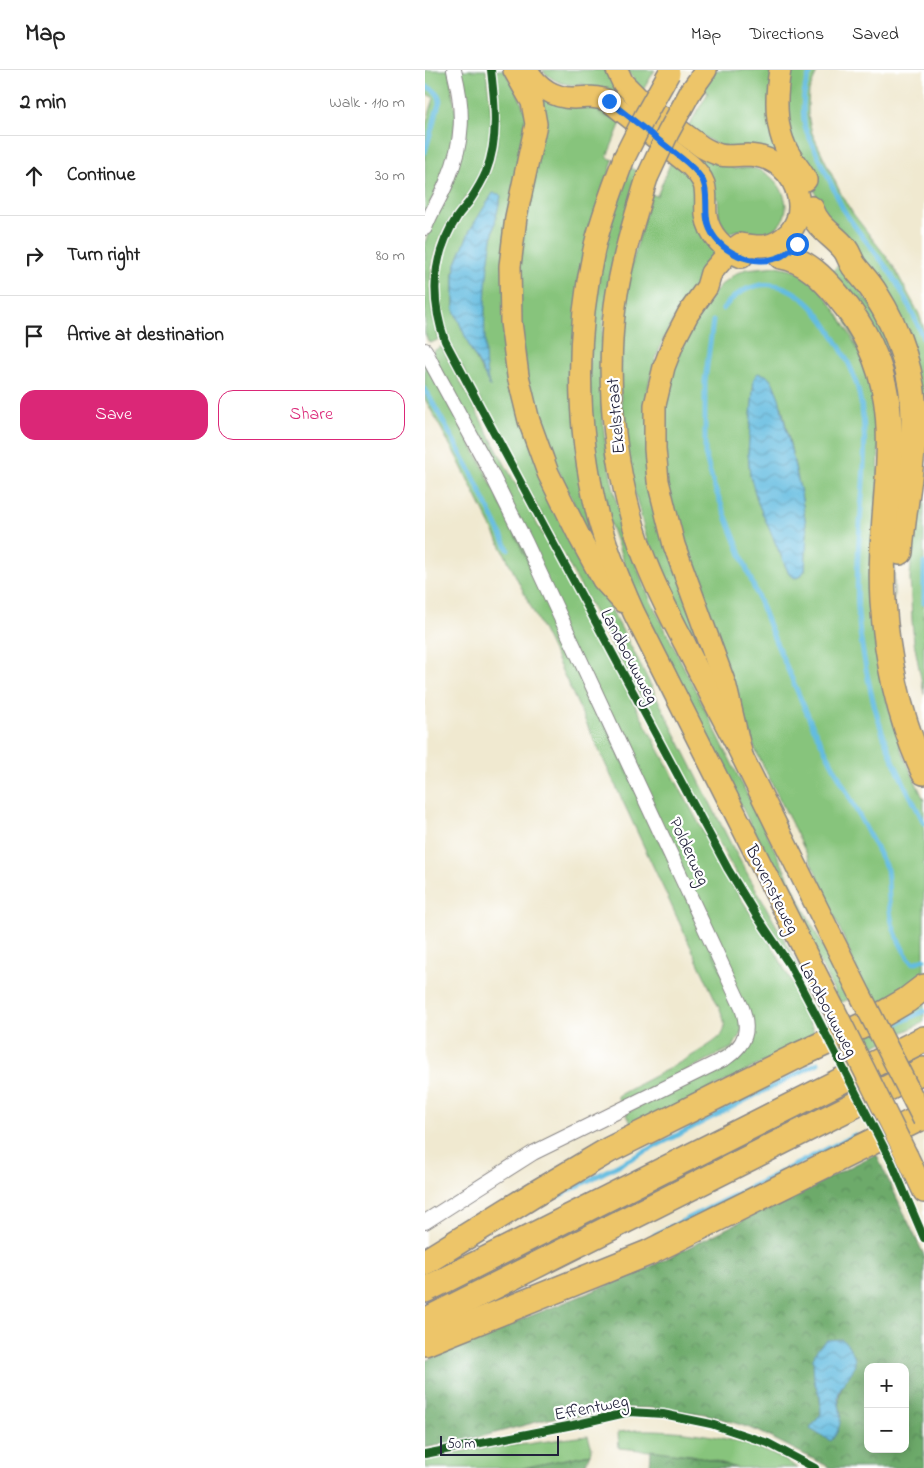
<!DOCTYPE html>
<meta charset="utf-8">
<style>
:root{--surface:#fff;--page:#f6f6f6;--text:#222;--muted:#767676;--line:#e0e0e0;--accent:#db2777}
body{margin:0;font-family:"Indie Flower",sans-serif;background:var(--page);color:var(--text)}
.controls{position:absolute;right:15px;bottom:15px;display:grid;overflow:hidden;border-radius:10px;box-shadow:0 2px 12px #0003}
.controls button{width:45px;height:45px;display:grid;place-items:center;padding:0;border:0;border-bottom:1px solid var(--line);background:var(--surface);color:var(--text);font:25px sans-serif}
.scale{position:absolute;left:15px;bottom:12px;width:119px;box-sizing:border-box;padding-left:5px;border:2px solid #22223b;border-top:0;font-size:14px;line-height:18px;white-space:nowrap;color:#22223b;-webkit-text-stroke:4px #fff;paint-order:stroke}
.stop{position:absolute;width:15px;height:15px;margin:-11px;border:4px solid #1a73e8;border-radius:50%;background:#fff}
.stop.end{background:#1a73e8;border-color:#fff;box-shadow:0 1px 5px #0008}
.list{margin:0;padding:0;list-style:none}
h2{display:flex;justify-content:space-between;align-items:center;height:65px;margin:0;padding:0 20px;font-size:21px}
h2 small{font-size:16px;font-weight:400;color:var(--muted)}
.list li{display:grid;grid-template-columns:32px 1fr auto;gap:15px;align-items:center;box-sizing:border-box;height:80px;padding:0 20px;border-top:1px solid var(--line)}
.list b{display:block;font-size:19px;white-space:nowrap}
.list em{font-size:16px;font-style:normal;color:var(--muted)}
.actions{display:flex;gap:10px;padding:15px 20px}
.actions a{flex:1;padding:11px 0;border:1px solid var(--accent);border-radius:15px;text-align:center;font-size:18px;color:var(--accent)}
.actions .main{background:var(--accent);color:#fff}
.icon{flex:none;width:28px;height:28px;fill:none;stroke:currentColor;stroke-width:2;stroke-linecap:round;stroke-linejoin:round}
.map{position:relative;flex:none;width:499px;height:1398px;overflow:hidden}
header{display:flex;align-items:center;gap:30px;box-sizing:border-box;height:70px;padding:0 25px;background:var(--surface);border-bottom:1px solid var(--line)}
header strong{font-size:24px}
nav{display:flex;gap:28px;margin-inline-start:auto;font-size:18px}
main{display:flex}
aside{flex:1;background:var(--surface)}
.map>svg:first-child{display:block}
.green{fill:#87c47b;stroke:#54735b;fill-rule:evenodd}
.forest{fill:url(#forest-crowns);stroke:#486653;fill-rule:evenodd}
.water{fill:url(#water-waves);stroke:#426f8e}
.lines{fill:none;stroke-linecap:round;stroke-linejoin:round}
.stream{stroke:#63bce0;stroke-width:5}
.street-casing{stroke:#898686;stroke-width:16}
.primary-casing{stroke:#898686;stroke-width:24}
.highway-casing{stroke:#898686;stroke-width:28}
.street{stroke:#fff;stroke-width:14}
.primary{stroke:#edc569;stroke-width:21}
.highway{stroke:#edc569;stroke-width:25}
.primary-bridge-casing{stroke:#898686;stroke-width:24;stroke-linecap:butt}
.primary-bridge{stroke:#edc569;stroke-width:21}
.cycleway-casing{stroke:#fff;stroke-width:11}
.cycleway{stroke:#1b5e20;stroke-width:8}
.route{stroke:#1a73e8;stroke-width:6}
.labels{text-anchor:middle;stroke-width:4.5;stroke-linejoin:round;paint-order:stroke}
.street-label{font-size:18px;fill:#22223b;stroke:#fff}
</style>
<header>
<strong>Map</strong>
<nav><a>Map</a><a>Directions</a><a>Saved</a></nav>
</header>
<main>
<aside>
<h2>2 min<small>Walk · 110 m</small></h2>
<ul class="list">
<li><svg class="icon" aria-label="ahead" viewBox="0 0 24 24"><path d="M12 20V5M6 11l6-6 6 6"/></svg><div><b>Continue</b></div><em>30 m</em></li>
<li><svg class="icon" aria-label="right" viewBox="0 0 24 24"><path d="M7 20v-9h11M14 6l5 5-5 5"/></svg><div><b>Turn right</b></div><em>80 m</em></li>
<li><svg class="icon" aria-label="arrive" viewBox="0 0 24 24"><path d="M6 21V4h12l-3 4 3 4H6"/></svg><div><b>Arrive at destination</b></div></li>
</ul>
<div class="actions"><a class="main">Save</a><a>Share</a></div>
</aside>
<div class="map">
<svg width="499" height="1398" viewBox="0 0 499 1398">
<defs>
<pattern id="forest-crowns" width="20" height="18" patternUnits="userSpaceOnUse" patternTransform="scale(1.25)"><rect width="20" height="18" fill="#6daa6b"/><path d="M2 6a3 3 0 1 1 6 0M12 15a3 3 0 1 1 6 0" fill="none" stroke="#598a59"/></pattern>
<pattern id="water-waves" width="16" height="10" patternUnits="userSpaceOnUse" patternTransform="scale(1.25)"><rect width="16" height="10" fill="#63bce0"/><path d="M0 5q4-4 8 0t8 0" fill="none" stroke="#5198b7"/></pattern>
</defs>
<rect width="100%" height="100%" fill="#fff"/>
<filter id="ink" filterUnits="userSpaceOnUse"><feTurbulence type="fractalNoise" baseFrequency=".02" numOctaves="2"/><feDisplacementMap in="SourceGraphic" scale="10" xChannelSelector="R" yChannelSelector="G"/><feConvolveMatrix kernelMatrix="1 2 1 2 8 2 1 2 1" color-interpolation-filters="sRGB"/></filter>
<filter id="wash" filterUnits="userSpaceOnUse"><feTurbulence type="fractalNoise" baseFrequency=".0096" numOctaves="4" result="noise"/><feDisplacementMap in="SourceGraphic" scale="20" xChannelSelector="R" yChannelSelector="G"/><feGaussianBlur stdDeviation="1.12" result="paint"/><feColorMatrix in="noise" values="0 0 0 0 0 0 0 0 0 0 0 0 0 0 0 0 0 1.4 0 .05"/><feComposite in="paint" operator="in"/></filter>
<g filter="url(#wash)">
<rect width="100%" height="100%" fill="#f0e9d0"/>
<!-- green -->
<g class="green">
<path d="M0 0H24L31 44 26 89 0 145V57L9 28 0 23Z"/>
<path d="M34 0H61C65 31 70 61 60 91 51 117 32 137 19 160 1 194 3 233 14 269L6 273 3 271 0 263V173L7 152 29 109Z"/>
<path d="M70 0H79L94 26 103 49 81 244 142 456 212 588 307 776 399 941 395 943 356 873 317 814 301 786 28 280C8 236 7 191 35 150 39 143 44 138 49 132 57 119 64 105 68 91 77 60 74 31 70 0ZM76 126C62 180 56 238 60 293 61 299 62 306 63 312L46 280 29 240V200Z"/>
<path d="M117 0H181L183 6 196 21 193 26 160 19 159 14C142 17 128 12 117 0Z"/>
<path d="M202 0H230L218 20 215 18Z"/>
<path d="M291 0H349L362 92 294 76 263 57 283 23 278 19Z"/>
<path d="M360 0H393L384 21 383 35V46L387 63 418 128 429 145 467 194 494 244 499 258V624L489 572 487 550 485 508 497 335 393 134 388 113 366 73 357 21Z"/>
<path d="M110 22 172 36 197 50 182 87 188 90 154 208 184 509 107 343 90 225Z"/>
<path d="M274 84 307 95 308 99C316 98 323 97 331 99 354 105 372 137 353 156 334 175 320 152 303 164L294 148 293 128H289L270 89Z"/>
<path d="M247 89 266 109 295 183C259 229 228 273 221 331L291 624 225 481 201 389 194 305 203 208 226 124 232 126Z"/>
<path d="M205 97 214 103C160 248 163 390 226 531L424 929 415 933 209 522 183 447 168 372 164 304 172 211 187 148Z"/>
<path d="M414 195C440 224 461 259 471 297 482 337 475 381 473 422 470 473 469 524 467 574L471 367 402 206Z"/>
<path d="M352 196C361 198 374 200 382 205 388 208 393 217 397 222 429 262 450 311 454 363L451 578 458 617 469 654 477 682 499 730V902L477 920 450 935 433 903 394 809 330 679 295 590 239 415 240 337 246 306 256 279 268 255 288 224 296 215 310 204 321 199ZM341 305 348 313 357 338 376 423 382 462 380 500 375 507 364 504 333 433 325 405 323 383 329 308Z"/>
<path d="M15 277 17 278 306 813 349 879 382 941 380 942 391 966 208 1058 201 1044 324 969 7 282Z"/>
<path d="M0 290 56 393 313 937 317 961 308 977 196 1034 192 1026C211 1015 290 977 298 963 301 956 299 950 297 944L124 573 32 388 0 329Z"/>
<path d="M499 925V952L442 980 434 965Z"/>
<path d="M212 1360C266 1359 327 1369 373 1398H311L291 1391 267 1385 194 1378 193 1362Z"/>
<path d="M163 1366 167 1378 165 1384 98 1398H0V1389C33 1380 68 1377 102 1374 123 1371 143 1368 163 1366Z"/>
</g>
<!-- forest -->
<g class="forest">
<path d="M451 1084 499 1185V1398H406L333 1361 313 1354 280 1344 224 1338H197L177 1344 123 1349 55 1367 0 1378V1291L50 1268 206 1206ZM443 1297H480V1379H443ZM426 1303C412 1318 413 1328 416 1347L386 1359 396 1344 395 1327 389 1311Z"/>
<path d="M226 1380 276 1387 311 1398H225Z"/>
<path d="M165 1384 159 1398H98Z"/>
</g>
<!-- water -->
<g class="water">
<path d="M68 123 74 124 76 126C64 173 58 223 60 272 60 287 60 302 65 317L56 297 46 280 29 240V205L31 193 45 160Z"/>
<path d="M333 303 341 305 348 313 354 328 376 423 382 462 380 500 375 507 370 508 364 504 333 433 325 405 323 383 329 308Z"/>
<path d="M417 1269C424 1276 430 1283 430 1293 428 1306 414 1313 413 1327 413 1331 414 1335 415 1339 416 1353 415 1360 406 1371L385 1359 396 1344 395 1327 389 1311 388 1289 391 1281 398 1273 402 1270Z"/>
</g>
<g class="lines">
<!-- stream -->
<g class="stream">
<path d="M387 0C377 17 377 39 380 58L418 139C431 160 447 178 462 198 478 221 489 245 499 270"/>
<path d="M0 16C8 19 13 22 15 30L0 82"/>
<path d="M298 239C310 222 332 210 354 216 376 222 392 240 404 259 413 274 423 289 429 306 446 354 438 406 435 455 432 496 430 536 437 576 443 613 451 650 466 685 475 708 488 730 499 753"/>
<path d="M288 251 280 311V384L289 416 349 568 388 657 462 799C464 815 463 832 466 847 467 858 480 888 489 893L499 889"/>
<path d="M0 319 45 400 83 479"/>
<path d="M499 493V533"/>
<path d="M459 960 499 941"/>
<path d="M133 1126 393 993"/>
<path d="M230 1165 430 1065"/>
</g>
</g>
</g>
<g filter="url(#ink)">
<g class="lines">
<!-- street casing -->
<g class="street-casing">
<g id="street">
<path d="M0 158C6 141 17 126 23 109 39 70 39 40 29 0"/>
<path d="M0 280 7 294 63 397 101 473 317 938C325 960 321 974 301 988L108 1083 0 1152"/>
</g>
</g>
<!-- primary casing -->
<g class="primary-casing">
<g id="primary">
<path d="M89 0 107 32 111 54 91 147 85 196 86 252 93 306 104 351 123 403 155 468 178 510 198 532"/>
<path d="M102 0C112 16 128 28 148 28 161 27 172 26 184 31L265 95C271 101 276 106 279 114 282 123 280 134 281 145 284 165 299 180 317 187"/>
<path d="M192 0 198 13 218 33 277 77C283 80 288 83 295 85 303 87 313 85 322 85 348 86 368 101 373 127 376 141 373 153 364 163 348 179 335 177 315 174L305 181 286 203 282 217 263 244 249 271 239 297 230 335V379L233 411 249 475 301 617 317 686"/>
<path d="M355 0C350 29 349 61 366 87 371 95 377 101 381 110"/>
<path d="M266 21 281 0"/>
<path d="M199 88C188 117 177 146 170 175 150 265 151 358 173 447 182 480 195 512 209 543L408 937"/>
<path d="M222 108C209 150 196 192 190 236 180 317 190 405 217 482 229 514 244 544 260 574 276 607 293 639 310 672 352 755 393 840 435 924"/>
<path d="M482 1086 499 1122"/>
</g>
</g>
<!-- highway casing -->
<g class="highway-casing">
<g id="highway">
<path d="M386 139C393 159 408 164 420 179 424 184 425 190 429 196 436 205 444 213 450 223 474 260 490 308 489 353 488 396 478 438 475 482"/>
<path d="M356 186C381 190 398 208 413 226 497 325 451 419 458 531 462 590 474 648 499 702"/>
<path d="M0 1192 108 1125 184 1080 374 985 441 954 482 930 499 917"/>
<path d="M0 1220 499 969"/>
<path d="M0 1251 499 1000"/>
<path d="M0 1273 223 1183 499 1046"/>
</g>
</g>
<!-- street -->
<use href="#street" class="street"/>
<!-- primary -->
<use href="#primary" class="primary"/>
<!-- highway -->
<use href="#highway" class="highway"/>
<!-- primary-bridge casing -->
<g class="primary-bridge-casing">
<g id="primary-bridge">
<path d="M199 88 220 46 244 3"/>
<path d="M222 108 243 63 266 21"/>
<path d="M435 924 499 1050"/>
<path d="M408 937 482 1086"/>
</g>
</g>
<!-- primary-bridge -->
<use href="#primary-bridge" class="primary-bridge"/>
<!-- cycleway casing -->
<g class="cycleway-casing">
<g id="cycleway">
<path d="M66 0C70 34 74 69 61 102 57 112 50 123 44 132 40 137 35 142 32 147 6 187 5 228 20 271L303 799 331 845 364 894 391 945 467 1093 499 1168"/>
<path d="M0 1384 148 1355 205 1342 238 1344 286 1354 343 1373 390 1398"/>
</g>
</g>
<!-- cycleway -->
<use href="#cycleway" class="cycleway"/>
</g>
</g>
<g class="lines" filter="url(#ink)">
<!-- route -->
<path class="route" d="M184 31 254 86C263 93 273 101 278 111 284 124 279 140 283 154 291 182 330 199 357 186 362 183 367 178 372 174"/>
</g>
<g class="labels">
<!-- street labels -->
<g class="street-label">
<text transform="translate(190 346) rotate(-95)" y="6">Ekelstraat</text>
<text transform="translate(205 586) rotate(62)" y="6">Landbouwweg</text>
<text transform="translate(265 781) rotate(65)" y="6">Polderweg</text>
<text transform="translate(348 819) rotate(63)" y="6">Bovensteweg</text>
<text transform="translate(404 939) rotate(62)" y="6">Landbouwweg</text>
<text transform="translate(166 1337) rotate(-11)" y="6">Effentweg</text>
</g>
</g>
</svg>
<div class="controls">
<button>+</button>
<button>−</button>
</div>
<div class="scale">50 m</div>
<div class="stop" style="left:372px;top:174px"></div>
<div class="stop end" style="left:184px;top:31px"></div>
</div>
</main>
